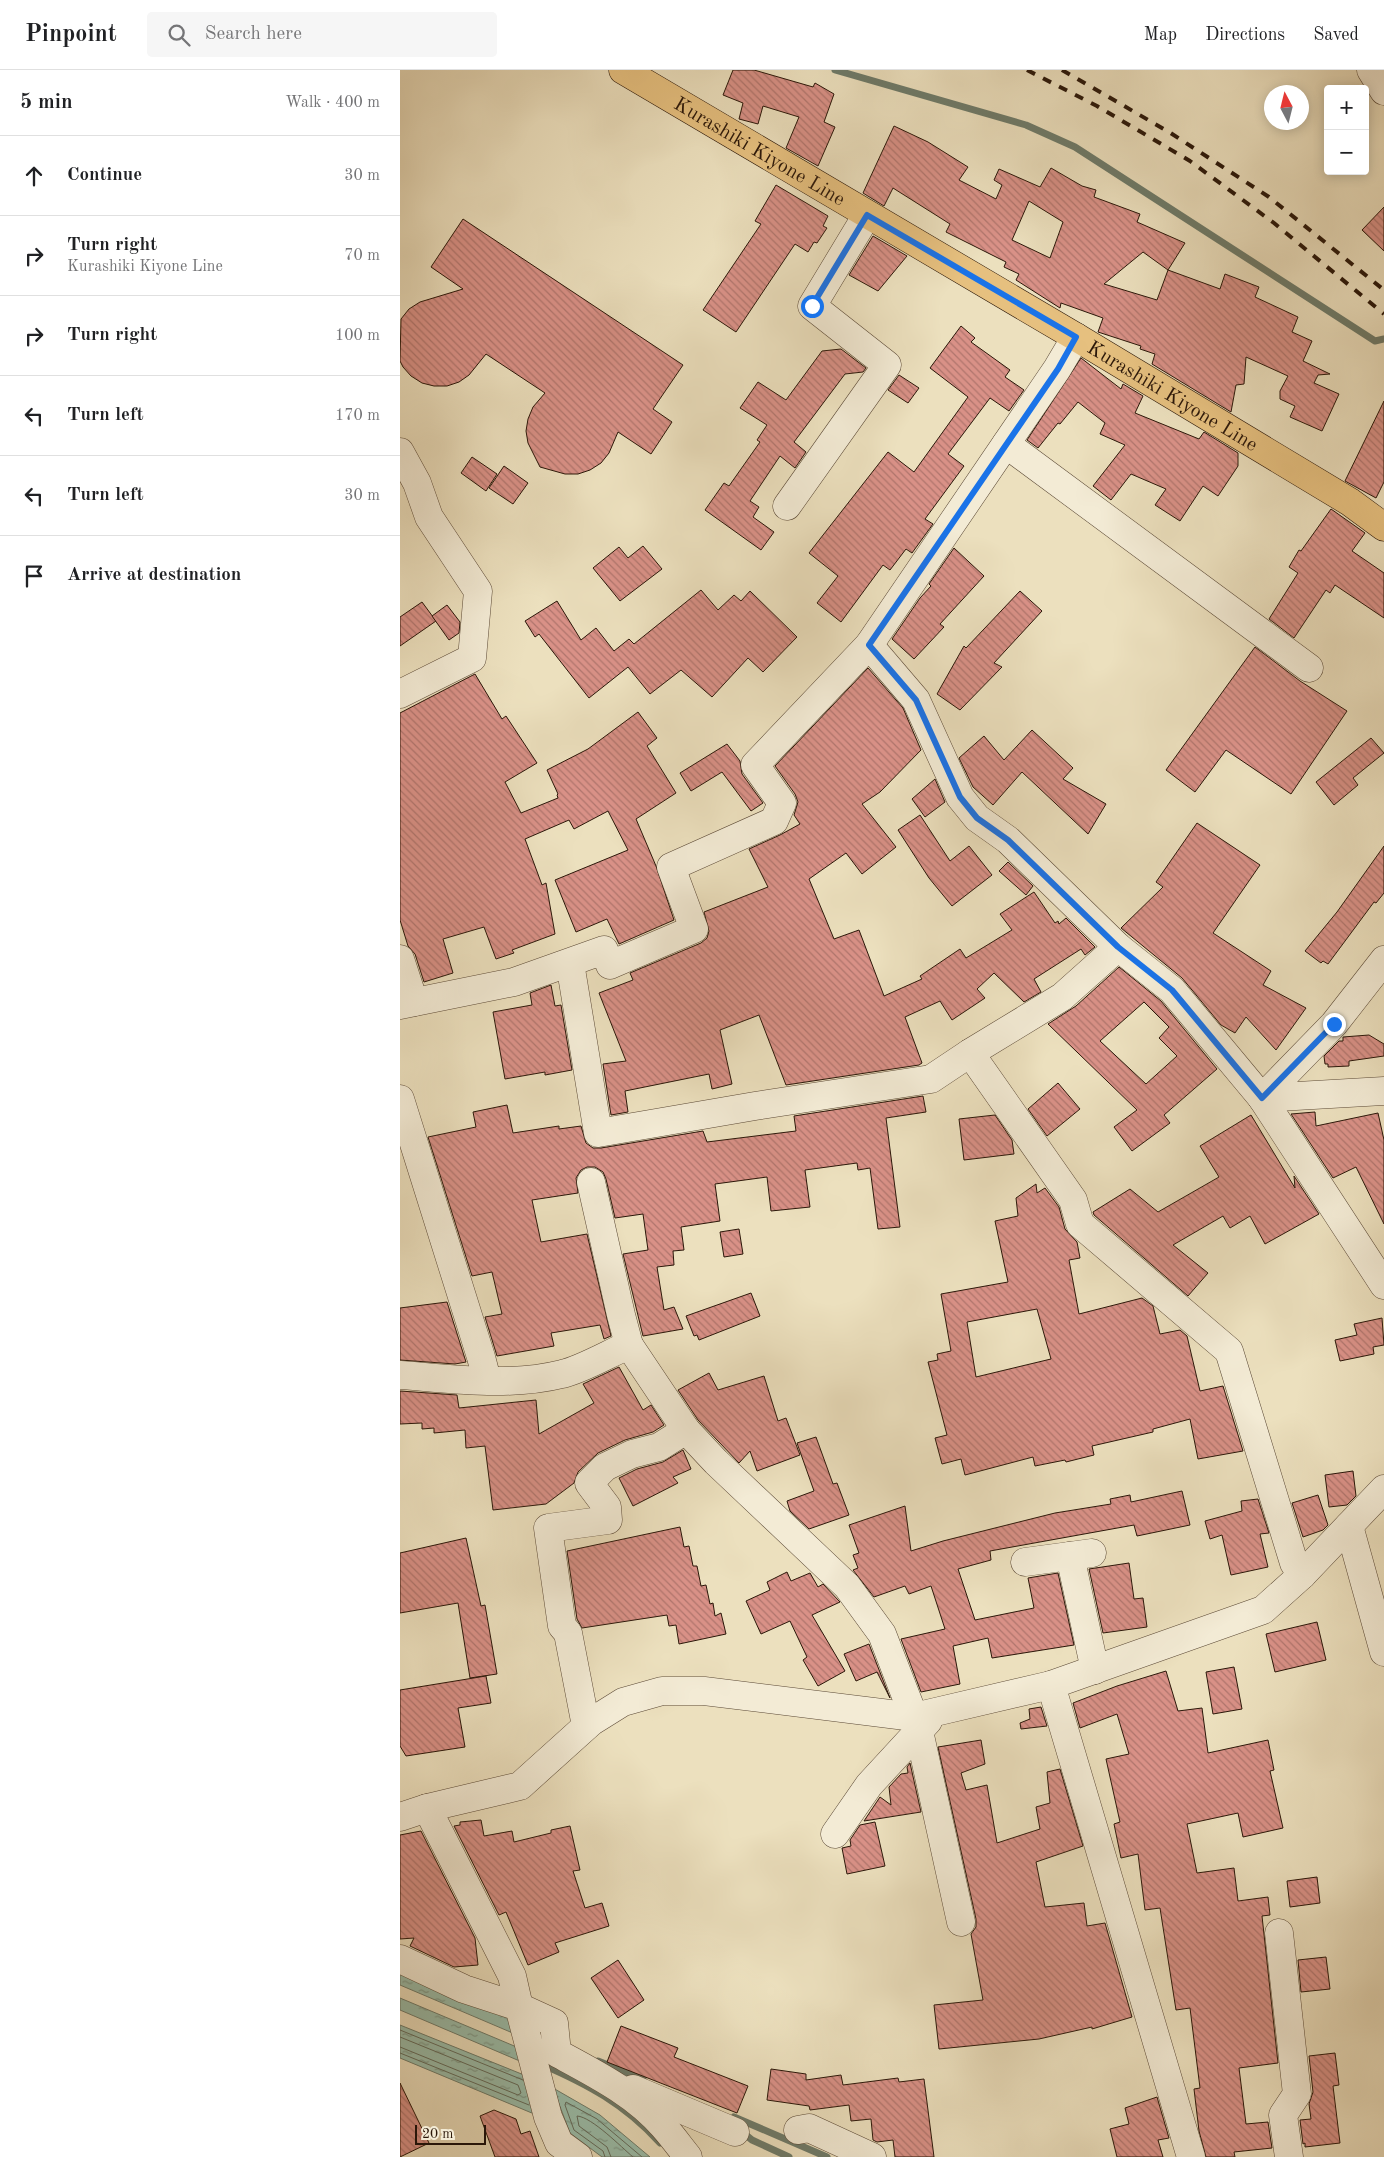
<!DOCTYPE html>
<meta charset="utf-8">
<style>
:root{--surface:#fff;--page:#f6f6f6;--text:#202124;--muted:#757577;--line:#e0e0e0}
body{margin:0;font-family:"Old Standard TT",serif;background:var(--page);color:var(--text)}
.controls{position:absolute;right:15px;top:15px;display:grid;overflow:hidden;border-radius:5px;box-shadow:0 2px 12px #0003}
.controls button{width:45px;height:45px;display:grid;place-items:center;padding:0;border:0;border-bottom:1px solid var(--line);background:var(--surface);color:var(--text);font:25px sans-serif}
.compass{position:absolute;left:864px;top:15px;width:45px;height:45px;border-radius:50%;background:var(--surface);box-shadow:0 2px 12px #0003;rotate:353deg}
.scale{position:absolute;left:15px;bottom:12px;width:71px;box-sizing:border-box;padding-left:5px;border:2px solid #2b1709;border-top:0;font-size:14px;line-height:18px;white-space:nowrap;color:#2b1709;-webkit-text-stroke:4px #f3ebd5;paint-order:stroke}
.stop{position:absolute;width:15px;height:15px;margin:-11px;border:4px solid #1a73e8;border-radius:50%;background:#fff}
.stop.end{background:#1a73e8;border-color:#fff;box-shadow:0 1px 5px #0008}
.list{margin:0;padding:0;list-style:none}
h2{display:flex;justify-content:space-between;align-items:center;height:65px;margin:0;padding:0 20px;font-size:21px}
h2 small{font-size:16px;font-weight:400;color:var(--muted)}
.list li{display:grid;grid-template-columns:32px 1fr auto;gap:15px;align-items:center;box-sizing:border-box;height:80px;padding:0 20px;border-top:1px solid var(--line)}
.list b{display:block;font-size:19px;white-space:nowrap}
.list p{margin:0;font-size:16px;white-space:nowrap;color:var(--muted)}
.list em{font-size:16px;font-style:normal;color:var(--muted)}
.icon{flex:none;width:28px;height:28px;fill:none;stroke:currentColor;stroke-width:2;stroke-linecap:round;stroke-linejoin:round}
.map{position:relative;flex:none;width:984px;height:2087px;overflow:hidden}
header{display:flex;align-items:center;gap:30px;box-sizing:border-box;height:70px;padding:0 25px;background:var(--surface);border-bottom:1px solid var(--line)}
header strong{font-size:24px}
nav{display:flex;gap:28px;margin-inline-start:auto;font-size:18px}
.search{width:350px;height:45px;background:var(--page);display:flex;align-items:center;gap:12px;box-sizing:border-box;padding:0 18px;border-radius:5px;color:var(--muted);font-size:19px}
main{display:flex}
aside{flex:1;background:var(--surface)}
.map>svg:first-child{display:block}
.water{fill:url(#water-ripples);stroke:#6e7b6a}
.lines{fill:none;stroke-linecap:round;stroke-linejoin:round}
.shore{stroke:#626a5a;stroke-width:1}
.stream{stroke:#6e7b6a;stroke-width:7}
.building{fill:url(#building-back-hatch);stroke:#2b1709;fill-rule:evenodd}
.minor-casing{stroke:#5b4936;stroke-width:29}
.major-casing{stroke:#2b1709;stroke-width:29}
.minor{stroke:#f3ebd5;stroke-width:28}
.major{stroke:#e6c07f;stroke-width:28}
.rail{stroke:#2b1709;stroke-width:4;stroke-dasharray:9 9;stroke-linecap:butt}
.route{stroke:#1a73e8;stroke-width:6}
.labels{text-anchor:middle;stroke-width:4.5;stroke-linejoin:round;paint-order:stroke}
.street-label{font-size:20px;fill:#2b1709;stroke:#f3ebd5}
</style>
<header>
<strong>Pinpoint</strong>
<div class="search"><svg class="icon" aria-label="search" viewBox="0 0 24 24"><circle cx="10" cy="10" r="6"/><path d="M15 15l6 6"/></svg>Search here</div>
<nav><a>Map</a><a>Directions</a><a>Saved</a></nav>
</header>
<main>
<aside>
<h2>5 min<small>Walk · 400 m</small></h2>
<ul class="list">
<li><svg class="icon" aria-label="ahead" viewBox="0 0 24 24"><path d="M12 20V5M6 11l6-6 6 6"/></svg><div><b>Continue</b></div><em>30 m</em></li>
<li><svg class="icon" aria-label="right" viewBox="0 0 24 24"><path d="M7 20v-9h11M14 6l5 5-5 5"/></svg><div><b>Turn right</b><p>Kurashiki Kiyone Line</p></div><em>70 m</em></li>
<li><svg class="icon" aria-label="right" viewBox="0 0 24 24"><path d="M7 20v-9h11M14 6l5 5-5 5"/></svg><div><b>Turn right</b></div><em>100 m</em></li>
<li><svg class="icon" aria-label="left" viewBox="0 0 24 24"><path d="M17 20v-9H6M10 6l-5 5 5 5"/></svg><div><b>Turn left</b></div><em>170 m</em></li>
<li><svg class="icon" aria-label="left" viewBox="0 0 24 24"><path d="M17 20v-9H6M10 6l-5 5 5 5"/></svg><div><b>Turn left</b></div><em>30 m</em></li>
<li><svg class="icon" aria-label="arrive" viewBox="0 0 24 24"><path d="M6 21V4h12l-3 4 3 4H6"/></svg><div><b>Arrive at destination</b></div></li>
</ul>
</aside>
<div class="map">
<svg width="984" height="2087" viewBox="0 0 984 2087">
<defs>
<pattern id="water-ripples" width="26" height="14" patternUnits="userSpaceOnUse" patternTransform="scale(1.25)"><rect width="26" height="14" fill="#9abeab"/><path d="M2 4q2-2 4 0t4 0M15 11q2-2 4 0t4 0" fill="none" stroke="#7e9989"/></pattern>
<pattern id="building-back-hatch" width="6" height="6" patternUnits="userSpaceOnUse" patternTransform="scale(1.25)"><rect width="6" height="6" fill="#d99187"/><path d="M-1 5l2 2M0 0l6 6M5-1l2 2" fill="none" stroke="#b0756d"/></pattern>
</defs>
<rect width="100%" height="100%" fill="#ece0be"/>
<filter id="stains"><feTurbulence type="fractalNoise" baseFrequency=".004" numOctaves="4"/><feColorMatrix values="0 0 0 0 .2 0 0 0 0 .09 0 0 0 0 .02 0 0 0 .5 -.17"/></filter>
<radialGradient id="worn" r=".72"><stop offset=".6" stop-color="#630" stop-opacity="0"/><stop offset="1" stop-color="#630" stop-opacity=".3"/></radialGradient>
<!-- water -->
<g class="water">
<path d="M0 1902 111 1948 115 1964 0 1915Z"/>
<path d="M0 1928 119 1978 122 1992 0 1940Z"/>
<path d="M0 1955 129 2007 139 2046 0 1988Z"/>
<path d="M153 2018 200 2045 250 2087H202L170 2063Z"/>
</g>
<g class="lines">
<!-- shore -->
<g class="shore">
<path d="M0 1960 123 2010"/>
<path d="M0 1967 118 2015 121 2023 118 2025 0 1977"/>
<path d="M0 1983 129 2035"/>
<path d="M205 2087 203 2081 174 2060 165 2035 166 2032 197 2049 242 2087"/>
<path d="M211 2087 207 2077 179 2056 177 2046C192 2047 221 2077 233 2087"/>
</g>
<!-- stream -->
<g class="stream">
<path d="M435 0 626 55 675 77 975 271 984 269"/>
<path d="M198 1991 243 2009"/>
<path d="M141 1994C187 2014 225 2034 260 2073"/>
<path d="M334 2047 427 2087"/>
<path d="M341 2061 352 2070 389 2087"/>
</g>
</g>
<!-- building -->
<g class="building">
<path d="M333 0H354L413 17 415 13 434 24 424 52 435 57 418 96 386 78 399 47 363 36 358 54 339 49 343 33 323 25Z"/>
<path d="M494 56 528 72 568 97 559 110 596 129 602 115 594 110 599 99 640 117 651 98 682 116 696 120 694 127 740 144 737 152 785 173 768 200 820 219 825 204 859 217 855 227 898 247 892 262 912 271 903 291 930 304 918 305 914 313 939 324 922 361 890 347 895 336 880 329V321L888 306 846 287 844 314 836 315 831 342 752 294 755 284 740 279 741 276 698 262 703 248 661 233 660 238 616 210 619 204 604 197 606 192 546 162 550 154 493 118 484 136 463 123ZM629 131 663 152 650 188 612 170ZM743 182 768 200 757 230 704 214Z"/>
<path d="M376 115 428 146 423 156 427 158 417 173 414 172 408 182 395 174 336 262 303 240 361 154 355 151Z"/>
<path d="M984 137V181L962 160Z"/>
<path d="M63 149 283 295 253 339 272 352 251 384 218 362 209 383 201 393 190 400 178 404H165L140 397 128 373 126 361 128 349 133 337 145 323 86 284 69 305 59 312 47 316H34L22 313 11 306 3 297 0 291 1 249 9 239 20 232 63 219 31 197Z"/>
<path d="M473 166 507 186 478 221 449 205Z"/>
<path d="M561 256 575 268 571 272 610 300 605 307 624 320 609 341 590 328 548 384 564 396 525 449 533 454 512 483 506 479 490 500 483 495 441 552 417 533 438 506 409 483 488 382 514 402 568 327 530 298Z"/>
<path d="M441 279 466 298 463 302 445 304 394 372 406 382 395 398 380 386 350 431 359 437 353 447 374 462 361 480 305 440 324 413 329 416 360 372 357 370 367 355 340 338 358 312 386 330 422 281Z"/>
<path d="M681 288 721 319 723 314 743 326 735 343 799 369 804 362 838 383V396L818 426 803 416 780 451 755 435 766 419 731 404 711 430 693 416 725 375 700 364 705 353 678 332 660 354 658 353 638 378 627 370Z"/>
<path d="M499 305 519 318 508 333 488 320Z"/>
<path d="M984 331V412L976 428 945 411Z"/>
<path d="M72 387 97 404 86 421 61 403Z"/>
<path d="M104 396 128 413 113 434 89 418Z"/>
<path d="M931 439 965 463 952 481 984 503V548L935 515 930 523 926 520 894 568 869 549 898 503 889 497 899 480 901 481Z"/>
<path d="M243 476 262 499 220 531 193 498 219 477 228 488Z"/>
<path d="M554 478 584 506 540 554 544 557 514 589 492 569 520 528 531 516 529 514Z"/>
<path d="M301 520 318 540 334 525 341 531 350 521 397 567 363 602 348 588 312 627 281 600 250 624 228 597 189 628 139 564 135 567 125 551 157 531 181 570 196 558 214 581 229 569 234 574Z"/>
<path d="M620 521 642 541 594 593 602 597 560 640 537 624 564 576 566 578Z"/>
<path d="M22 532 36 551 0 576V547Z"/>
<path d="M47 535 60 552 59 563 49 570 32 546Z"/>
<path d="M855 577 900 611 947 641 891 724 826 680 795 722 766 700Z"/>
<path d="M468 598 503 638 521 680 480 722 462 734 496 777 462 804 446 783 409 809 434 869 459 860 484 926 522 909 520 906 560 879 566 888 612 860 600 844 634 822 655 853 658 851 659 854 666 848 695 877 685 885 681 879 634 909 641 922 624 932 594 903 577 919 585 928 552 950 540 931 505 947 522 993 519 995 386 1015 359 945 320 960 332 1014 312 1019 309 1004 225 1021 228 1042 211 1045 203 994 226 991 199 923 233 910 230 903 301 873 307 868 309 861 304 842 368 817 349 779 380 765 400 754 394 745 398 732 395 724 375 696Z"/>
<path d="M75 604 102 649 106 646 137 693 105 712 121 743 158 728 157 725 158 724 147 700 188 679 238 642 257 668 247 676 276 723 236 749 256 796 274 850 219 874 207 849 176 862 155 810 228 780 208 741 174 759 169 750 125 769 142 815 146 813 155 864 112 880 114 883 96 889 84 857 43 869 53 903 24 912 15 884 8 876 0 850V643Z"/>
<path d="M632 660 673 698 663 709 706 734 688 764 622 702 593 735 573 717 559 688 584 666 604 690Z"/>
<path d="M971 668 984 683 953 708 958 715 934 735 916 712Z"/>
<path d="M327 674 340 691 342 704 363 733 351 741 322 702 291 721 280 703Z"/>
<path d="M535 709 545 732 525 747 512 729Z"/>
<path d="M520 745 550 791 569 776 592 805 552 836 529 808 498 760Z"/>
<path d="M797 753 860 795 813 863 871 901 863 915 906 938 876 980 846 947 835 963 821 955 782 908 721 858 763 817 756 812Z"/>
<path d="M984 776V823L976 833 974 832 928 894 923 891 921 893 905 881 937 842Z"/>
<path d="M608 792 633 816 626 825 599 801Z"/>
<path d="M719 897 761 931 817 999 764 1045 770 1053 732 1081 714 1057 737 1040 648 954 676 936ZM744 932 769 957 759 968 777 986 746 1014 700 971Z"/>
<path d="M151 915 155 936 161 935 172 1000 145 1005V1002L105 1009 93 942 132 935 130 923Z"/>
<path d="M969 965 984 974V986L949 991V996L928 997V994H925L924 986 939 971H943V967Z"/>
<path d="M658 1013 680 1039 647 1066 628 1039Z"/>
<path d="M523 1026 526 1042 486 1048 500 1157 478 1159 470 1098 458 1100 457 1093 405 1100 410 1137 371 1141 367 1107 315 1114 320 1151 281 1157 284 1180 273 1181 274 1195 257 1197 264 1240 274 1237 283 1259 243 1266 223 1184 248 1180 243 1144 215 1148 206 1109 203 1102 195 1097H187L181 1100 176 1108 178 1123 132 1130 141 1172 187 1164 211 1266 204 1269 200 1255 151 1263 154 1276 97 1286 85 1247 102 1244 92 1202 72 1206 28 1067 76 1057 73 1042 107 1035 113 1063 159 1056V1059L181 1056 186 1073 193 1078H201L303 1061 307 1072 396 1061 394 1046Z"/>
<path d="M915 1042 916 1056 978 1043 984 1070V1154L956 1097 933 1108 891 1044Z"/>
<path d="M595 1045 612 1070 614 1084 564 1090 559 1049Z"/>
<path d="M851 1045 895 1118 894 1106 919 1144 865 1174 850 1146 830 1158 823 1146 773 1175 808 1203 788 1226 694 1145 693 1142 730 1119 758 1142 819 1107 800 1076Z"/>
<path d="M636 1114 637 1123 645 1118 659 1137 665 1159 677 1172 680 1188 669 1190 679 1244 742 1228 753 1236 760 1264 780 1260 787 1266 800 1321 823 1316 843 1381 798 1389 790 1349 753 1359V1362L692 1376 694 1385 666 1392 665 1390 635 1396 633 1387 565 1405 561 1389 542 1394 535 1368 547 1365 528 1292 538 1290 537 1284 551 1281 541 1224 608 1212 595 1151 618 1146 616 1128ZM637 1239 651 1289 576 1307 567 1252Z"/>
<path d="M339 1159 343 1184 324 1187 320 1162Z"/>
<path d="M351 1223 360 1246 299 1270 297 1265 294 1266 286 1246Z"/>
<path d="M47 1232 66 1292 55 1294 0 1290V1238Z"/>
<path d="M982 1248 984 1275 973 1277 974 1284 940 1291 935 1270 957 1265 954 1254Z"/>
<path d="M219 1297 243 1340 251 1335 264 1355 253 1362 225 1370 198 1383 178 1402 174 1413 146 1434 93 1440 85 1376 66 1378 65 1360 34 1363V1358L22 1359V1353L0 1354V1321L57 1325 59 1338 136 1330 139 1364 194 1333 183 1314Z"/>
<path d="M309 1303 318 1320 364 1306 378 1351 386 1348 400 1385 357 1401 350 1381 339 1393 298 1350 278 1320Z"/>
<path d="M416 1367 433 1414 437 1413 449 1445 409 1459 390 1441 387 1431 414 1421 397 1373Z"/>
<path d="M283 1380 291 1399 273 1407 278 1413 233 1436 219 1408 237 1399 263 1392Z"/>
<path d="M953 1401 956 1426 947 1435 929 1437 925 1405Z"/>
<path d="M782 1421 790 1455 737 1466 734 1455 590 1481 591 1490 558 1499 575 1550 634 1538 628 1508 658 1503 674 1575 592 1588 588 1568 553 1576 560 1614 521 1622 501 1569 545 1559 531 1516 509 1524 505 1516 474 1527 453 1500 458 1498 453 1485 459 1483 449 1455 505 1436 511 1481 543 1471 655 1443 711 1434 710 1429 730 1425 731 1432Z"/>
<path d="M918 1425 928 1455 923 1460 903 1467 892 1433Z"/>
<path d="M858 1429 869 1463 860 1464 868 1497 831 1505 822 1465 810 1469 805 1451 842 1441 841 1431Z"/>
<path d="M280 1457 284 1477 289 1476 293 1496H297L301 1516 306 1515 310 1534 313 1533 315 1546 321 1543 326 1564 279 1574 276 1555 269 1556 267 1545 182 1558 177 1549 167 1481Z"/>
<path d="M66 1468 81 1536 85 1535 97 1604 70 1608 58 1533 0 1543V1483Z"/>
<path d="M729 1493 734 1529 743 1528 747 1557 703 1563 689 1499Z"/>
<path d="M387 1502 391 1511 410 1503 418 1517 423 1514 440 1532 412 1545 445 1601 418 1616 403 1590 407 1587 390 1551 361 1564 346 1531 370 1520 367 1512Z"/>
<path d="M917 1552 926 1590 875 1602 866 1564Z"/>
<path d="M469 1574 490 1628 477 1602 456 1611 444 1584Z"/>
<path d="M834 1597 842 1639 813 1644 806 1602Z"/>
<path d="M766 1601 778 1641 802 1638 808 1683 868 1670 874 1700 870 1701 883 1758 843 1767 838 1743 787 1754 797 1803 834 1798 838 1831 868 1827 870 1845 862 1846 878 1993 839 1998 846 2054 868 2052 872 2078 834 2082 835 2087H806L799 2061 794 2019 800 2018 790 1938 776 1940 760 1838 745 1840 738 1784 721 1788 714 1754 720 1752 706 1689 729 1684 717 1644 680 1658 673 1633 717 1616Z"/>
<path d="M86 1606 91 1633 58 1638 65 1677 6 1686 0 1676V1620Z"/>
<path d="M641 1637 647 1656 621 1659 620 1653 630 1649 629 1639Z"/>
<path d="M581 1670 585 1694 561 1703 566 1720 587 1715 597 1773 640 1759 636 1737 650 1733 647 1702 660 1699 683 1776 636 1792 645 1837 684 1833 687 1856 705 1853 732 1947 692 1959V1957L639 1969 539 1979 534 1935 583 1930 571 1864 576 1857V1849L538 1677Z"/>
<path d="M510 1693 521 1742 464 1751 480 1727 491 1735 489 1717 501 1704 508 1703 507 1697Z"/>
<path d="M81 1750 84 1766 112 1761 114 1772 151 1763V1760L170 1756 180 1800 173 1801 185 1838 202 1833 209 1856 155 1873 159 1882 128 1895 106 1842 99 1845 54 1756 60 1755V1752Z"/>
<path d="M475 1752 485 1796 447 1804 442 1778 451 1776 450 1770 460 1755Z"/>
<path d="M21 1761 75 1868 78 1895 54 1897 10 1876 14 1868 0 1869V1765Z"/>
<path d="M917 1807 920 1833 890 1837 887 1811Z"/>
<path d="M926 1887 930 1919 901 1922 898 1890Z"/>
<path d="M218 1890 244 1930 218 1948 191 1908Z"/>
<path d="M221 1956 278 1978 274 1987 348 2016 337 2043 207 1992Z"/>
<path d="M935 1983 939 2015 933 2016 940 2073 905 2077V2073L903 2074 900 2050 911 2049 909 2034 913 2022 909 1986Z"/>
<path d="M371 1999 406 2004V2010L441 2005 443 2015 498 2008 499 2012 524 2009 534 2087H495L493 2070 477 2072 473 2070 471 2049 451 2051 449 2035 410 2040 409 2036 367 2030Z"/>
<path d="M0 2013 29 2073 0 2087Z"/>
<path d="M757 2027 769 2068 758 2070 763 2087H717L710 2059 729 2054 725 2038Z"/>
<path d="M94 2040 116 2049 121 2064 130 2061 139 2087H95L80 2046Z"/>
</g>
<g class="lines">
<!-- minor casing -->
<g class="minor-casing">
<g id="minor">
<path d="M971 0 984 21"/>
<path d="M606 374 909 598"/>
<path d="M0 382 17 413 29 447 78 521 72 588 0 624"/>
<path d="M387 436 487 295 412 236 467 145"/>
<path d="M469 575 516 630 560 727 577 748 608 770 718 877 772 920 862 1028 984 1215"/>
<path d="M0 889 14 932"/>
<path d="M170 893 198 1063 355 1036 531 1009 570 983 662 927 718 877"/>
<path d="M0 935 114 912 204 880 210 895 294 859 271 797 374 751 382 733 355 695 469 575 657 299 676 267"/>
<path d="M570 983 673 1130 680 1154 829 1281 894 1493 902 1505"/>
<path d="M862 1028 934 954 984 890"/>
<path d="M862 1028 984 1021"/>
<path d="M0 1029 81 1287 87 1310"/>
<path d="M191 1112 221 1245 229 1275 286 1360 316 1392 447 1516 482 1564 514 1647"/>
<path d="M0 1305C53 1309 110 1317 162 1304 181 1300 210 1283 229 1275"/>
<path d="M949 1456 984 1582"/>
<path d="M670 1486 695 1600"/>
<path d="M625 1492 692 1483"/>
<path d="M651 1615 791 2087"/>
<path d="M186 1656 168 1563 162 1556 148 1458 208 1450 207 1437 189 1413 205 1397 232 1384 259 1377 286 1360"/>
<path d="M519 1661 561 1852"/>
<path d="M27 1738 112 1906 119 1937 154 1953 157 1983C194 2003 236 2024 264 2057 272 2066 280 2077 288 2087"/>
<path d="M0 1747 27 1738 120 1716 191 1652 223 1632 262 1621H304L514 1647 651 1615 863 1540 902 1505 984 1419"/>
<path d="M435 1764 469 1715 528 1651"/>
<path d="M879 1863 897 2024 883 2045 889 2087"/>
<path d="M0 1889 64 1919 119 1937 148 2047 159 2073 178 2087"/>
<path d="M233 2019 335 2062"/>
<path d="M398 2060 409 2058 472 2087"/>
</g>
</g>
<!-- major casing -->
<g class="major-casing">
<g id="major">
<path id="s1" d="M223 0 676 267 950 432 984 457"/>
</g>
</g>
<!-- minor -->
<use href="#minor" class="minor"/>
<!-- major -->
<use href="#major" class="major"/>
<!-- rail -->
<g class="rail">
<path d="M627 0 697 36 790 91 874 153 984 244"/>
<path d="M662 0 769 62 869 127 984 220"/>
</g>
</g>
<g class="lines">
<!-- route -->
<path class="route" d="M412 236 467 145 676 267 658 299 469 575 516 630 560 727 577 748 608 770 718 877 772 920 862 1028 934 954"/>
</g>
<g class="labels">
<!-- street labels -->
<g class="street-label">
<text dy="7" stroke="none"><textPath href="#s1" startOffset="159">Kurashiki Kiyone Line</textPath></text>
<text dy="7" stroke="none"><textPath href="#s1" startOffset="639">Kurashiki Kiyone Line</textPath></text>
</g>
</g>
<rect width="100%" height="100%" filter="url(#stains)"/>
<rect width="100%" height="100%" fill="url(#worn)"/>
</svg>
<div class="controls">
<button>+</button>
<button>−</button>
</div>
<svg class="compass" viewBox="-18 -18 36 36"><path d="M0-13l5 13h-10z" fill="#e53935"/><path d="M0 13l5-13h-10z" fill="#757577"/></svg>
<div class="scale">20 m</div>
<div class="stop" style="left:412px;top:236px"></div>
<div class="stop end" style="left:934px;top:954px"></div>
</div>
</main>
